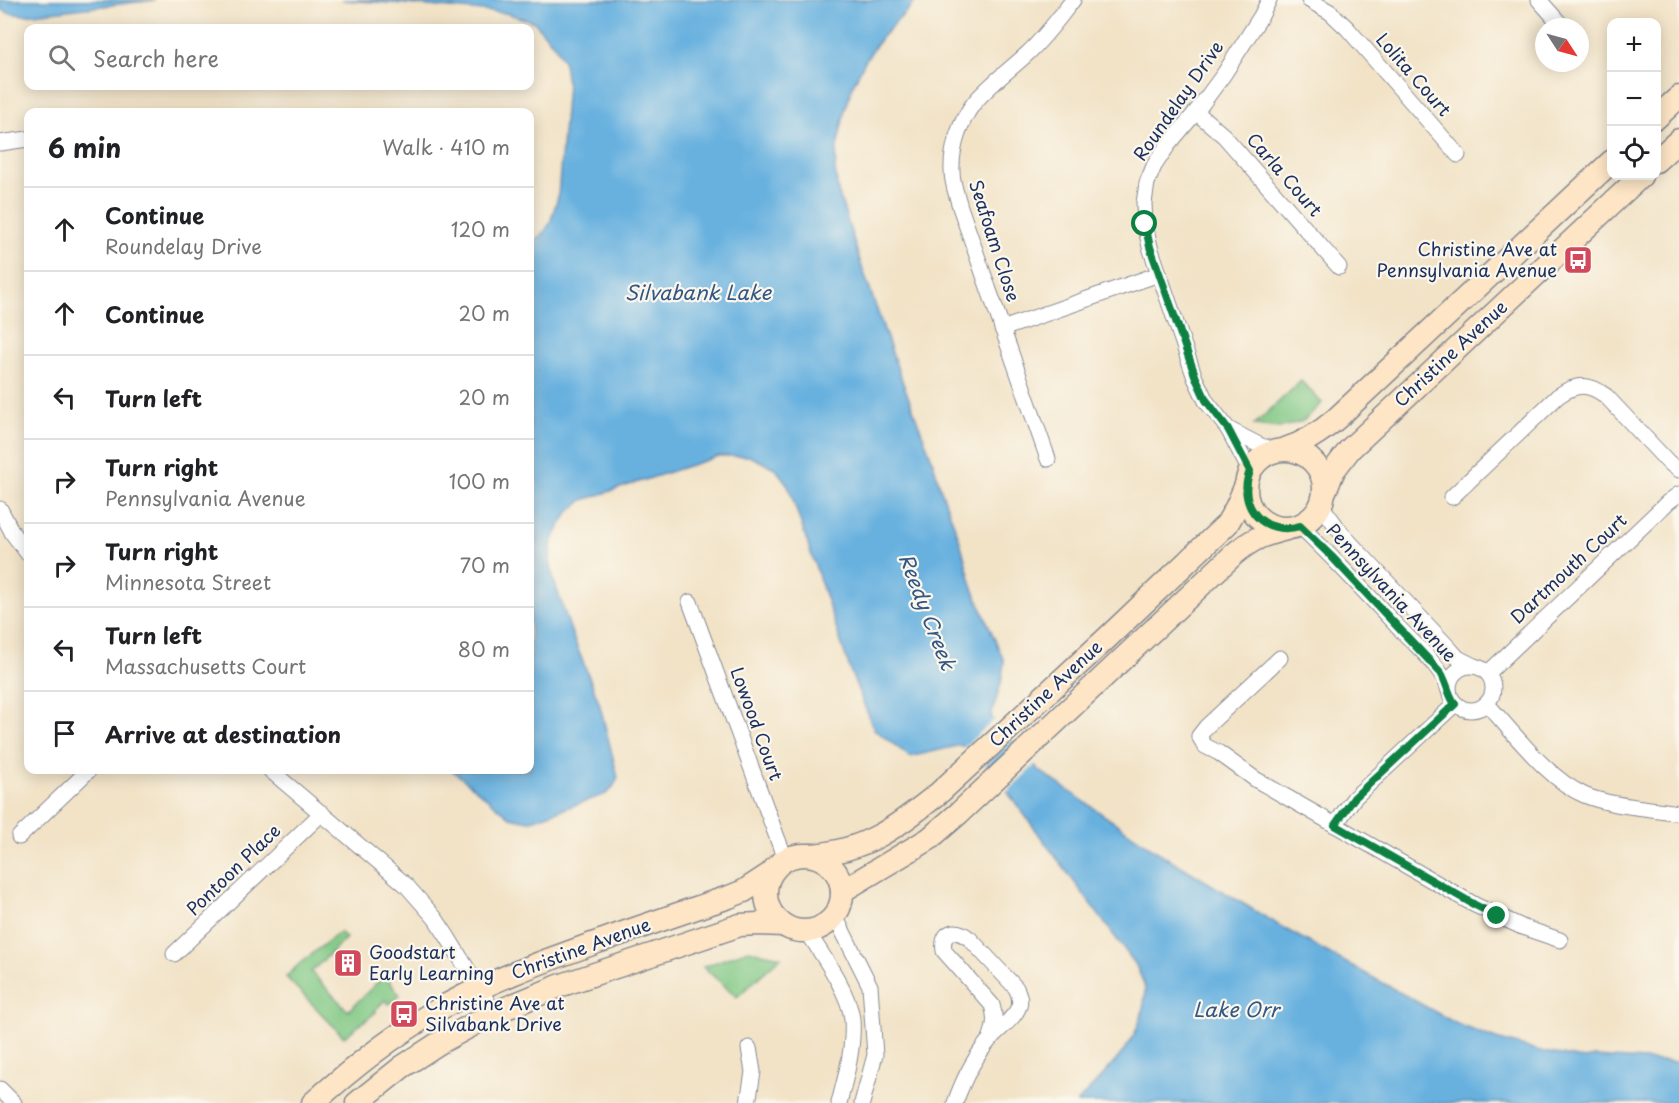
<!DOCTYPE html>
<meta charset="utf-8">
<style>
:root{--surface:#fff;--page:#f6f6f6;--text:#202124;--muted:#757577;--line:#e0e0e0}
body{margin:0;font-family:"Playpen Sans",sans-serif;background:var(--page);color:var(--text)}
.controls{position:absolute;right:18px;top:18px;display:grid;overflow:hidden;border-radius:12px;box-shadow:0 3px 15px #0003}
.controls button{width:54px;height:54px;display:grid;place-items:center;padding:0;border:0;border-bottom:2px solid var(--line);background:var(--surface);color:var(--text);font:30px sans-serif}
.compass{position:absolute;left:1535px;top:18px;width:54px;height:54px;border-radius:50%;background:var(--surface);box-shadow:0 3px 15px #0003;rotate:126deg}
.stop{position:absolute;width:18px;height:18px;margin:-14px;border:4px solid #0b8043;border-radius:50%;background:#fff}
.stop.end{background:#0b8043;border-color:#fff;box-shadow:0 2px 6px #0008}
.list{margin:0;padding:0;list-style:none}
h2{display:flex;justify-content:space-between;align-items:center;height:78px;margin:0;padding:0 24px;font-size:26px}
h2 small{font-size:20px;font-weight:400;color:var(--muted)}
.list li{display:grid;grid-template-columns:39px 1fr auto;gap:18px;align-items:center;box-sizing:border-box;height:84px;padding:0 24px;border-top:2px solid var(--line)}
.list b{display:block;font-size:22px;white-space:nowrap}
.list p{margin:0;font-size:20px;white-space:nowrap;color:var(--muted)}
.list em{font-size:20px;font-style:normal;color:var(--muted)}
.icon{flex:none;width:33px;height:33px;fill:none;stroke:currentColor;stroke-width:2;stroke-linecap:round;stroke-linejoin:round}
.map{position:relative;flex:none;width:1679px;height:1103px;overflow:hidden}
.search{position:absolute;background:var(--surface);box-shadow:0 3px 15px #0003;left:24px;top:24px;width:510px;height:66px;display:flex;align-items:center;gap:15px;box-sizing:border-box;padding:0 21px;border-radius:12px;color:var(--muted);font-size:22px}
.panel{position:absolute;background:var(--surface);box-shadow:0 3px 15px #0003;left:24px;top:108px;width:510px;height:666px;border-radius:12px}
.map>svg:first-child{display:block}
.green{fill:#7fc783;stroke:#4d7b70;stroke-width:1.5}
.water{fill:#67b1df;stroke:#41709e;stroke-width:1.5}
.pier{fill:#f2e3c7}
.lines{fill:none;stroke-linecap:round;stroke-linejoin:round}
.minor-casing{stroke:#868992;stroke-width:17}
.secondary-casing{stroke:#868992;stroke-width:25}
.minor{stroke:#fff;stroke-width:15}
.secondary{stroke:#fde5c5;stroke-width:22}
.route{stroke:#0b8043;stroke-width:8}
.labels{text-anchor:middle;stroke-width:4.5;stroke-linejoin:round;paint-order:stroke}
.street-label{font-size:18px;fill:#1b2f5e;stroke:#fbf7ec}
.poi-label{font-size:18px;fill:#1b2f5e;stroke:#fbf7ec;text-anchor:start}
.water-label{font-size:20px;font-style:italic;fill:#325685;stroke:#fbf7ec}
</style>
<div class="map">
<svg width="1679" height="1103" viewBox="0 0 1679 1103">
<rect width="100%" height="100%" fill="#fbf7ec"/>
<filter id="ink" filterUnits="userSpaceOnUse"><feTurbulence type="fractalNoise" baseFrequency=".0167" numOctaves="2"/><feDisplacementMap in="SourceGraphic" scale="12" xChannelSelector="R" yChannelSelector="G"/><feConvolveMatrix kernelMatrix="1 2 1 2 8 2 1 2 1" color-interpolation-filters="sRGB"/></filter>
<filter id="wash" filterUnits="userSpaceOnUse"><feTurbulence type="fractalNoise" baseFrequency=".008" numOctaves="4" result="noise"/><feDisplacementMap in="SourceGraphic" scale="24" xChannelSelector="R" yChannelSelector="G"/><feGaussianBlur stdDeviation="1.35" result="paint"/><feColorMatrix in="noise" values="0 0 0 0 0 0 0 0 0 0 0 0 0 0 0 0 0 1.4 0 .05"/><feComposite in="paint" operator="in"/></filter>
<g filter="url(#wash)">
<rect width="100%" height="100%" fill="#f2e3c7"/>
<!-- green -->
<g class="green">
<path d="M1301 381 1322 403 1303 421 1279 428 1254 425Z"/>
<path d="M340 932 346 938 311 972 348 1011 385 975 400 995 389 1004 385 1000 375 1010 376 1012 344 1037 286 977 299 964Z"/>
<path d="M748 950 781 957 737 997 703 967Z"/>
</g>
<!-- water -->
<g class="water">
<path d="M0 0H155L25 15 8 13 0 8Z"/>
<path d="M342 0H917L881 38 865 61 853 85 845 110 837 147 835 170 838 191 861 264 897 367 933 462 941 490 960 541 972 586 1004 661 1002 679 991 717 1040 771 1156 851 1285 929 1457 1024 1496 1039 1544 1052 1584 1059 1594 1057 1679 1062V1103H1077C1107 1069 1145 1041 1145 991 1145 983 1139 973 1136 965L989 767 961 745 910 757 874 729 852 675 788 485 775 468 749 456H719L583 500 568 513 557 531 551 545 550 560 553 578 573 637 599 702 618 778 613 787 606 794 529 821 510 817 452 770H530V244L543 234 550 223 558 197 567 84 564 63 555 46 534 22 505 13 408 4Z"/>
</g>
<!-- pier -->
<g class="pier">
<path d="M996 718 1014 738 984 767 962 749Z"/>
<path d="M1019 744 1037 763 1005 794 990 773Z"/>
</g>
</g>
<g filter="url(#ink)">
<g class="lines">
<!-- minor casing -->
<g class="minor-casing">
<g id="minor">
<path d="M1309 0 1330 12 1347 28 1458 155"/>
<path d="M1539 0 1563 27"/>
<path d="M1196 112 1224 136 1339 267"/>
<path d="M0 143 28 139"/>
<path d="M1002 329 1159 274"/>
<path d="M1228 429 1261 446 1277 451"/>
<path d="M1048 459 960 207C957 195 952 184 952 171 951 148 960 121 974 103 990 84 1011 69 1028 53 1045 37 1059 18 1073 0"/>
<path d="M1250 471 1228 429 1206 401 1195 378 1150 247 1145 224 1144 203 1147 183 1154 166 1168 145 1196 112 1224 74 1261 16 1269 0"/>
<path d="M1452 497 1558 396C1577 383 1588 383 1606 396L1668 462 1679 470"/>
<path d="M1321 505 1342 534 1449 648 1458 658 1474 666"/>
<path d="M0 509 13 534 28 554"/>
<path d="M1300 526C1334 558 1365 592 1397 626 1414 644 1443 667 1449 691"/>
<path d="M690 602 785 859"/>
<path d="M1280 658 1206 727 1199 736 1205 746 1219 753 1255 779 1475 905 1522 927 1560 940"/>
<circle cx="1471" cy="688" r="22"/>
<path d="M1488 673 1668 502 1679 494"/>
<path d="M1487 704C1514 733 1548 779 1584 795 1610 806 1650 808 1679 813"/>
<path d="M270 770 406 885 435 918 447 936 494 1013"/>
<path d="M1335 825 1354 798 1455 704"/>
<path d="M19 837 89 770"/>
<path d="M835 916 870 986 875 1055 862 1103"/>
<path d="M807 931C822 955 849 992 852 1019 854 1048 846 1076 839 1103"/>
<path d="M174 954 322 813"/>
<path d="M0 1089 14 1103"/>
<path d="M748 1103 753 1072 749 1048"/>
<path d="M955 1103C963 1080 975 1056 992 1037 1000 1028 1015 1018 1019 1006 1021 999 1019 994 1016 988L970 939C955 927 941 931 944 951L992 1005C996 1018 995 1026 990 1039"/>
</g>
</g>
<!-- secondary casing -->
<g class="secondary-casing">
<g id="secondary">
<path d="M1656 118 1679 97"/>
<path d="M1656 161 1679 140"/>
<path d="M1285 449C1305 443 1321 432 1336 419L1612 161"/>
<circle cx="1285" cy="489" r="39"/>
<path d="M1325 491 1334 470 1350 449 1641 176"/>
<circle cx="804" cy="893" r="38"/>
<path d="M810 855C865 852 898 826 939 793L1107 638 1227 524 1236 508 1246 485"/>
<path d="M842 891 929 839 959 813 1233 555C1252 539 1262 535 1286 529"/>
<path d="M313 1103C350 1070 387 1040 429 1015 486 981 547 960 609 938 649 924 689 910 729 897L744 891 770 874"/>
<path d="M357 1103 402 1067 439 1043 494 1013 559 986 740 925 758 924 783 925"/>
</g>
</g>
<!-- minor -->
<use href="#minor" class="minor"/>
<!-- secondary -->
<use href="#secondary" class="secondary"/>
</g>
</g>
<g class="lines" filter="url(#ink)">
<!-- route -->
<path class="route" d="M1145 224 1150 247 1196 378 1206 400 1228 429 1250 471C1236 506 1264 537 1300 526L1332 557 1441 673C1447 683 1448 694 1455 704L1354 798 1335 825 1475 905 1497 916"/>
</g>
<!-- icons -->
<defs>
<g id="bus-square" transform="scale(1.5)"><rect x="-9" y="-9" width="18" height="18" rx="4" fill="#d1495b" stroke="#fbf7ec"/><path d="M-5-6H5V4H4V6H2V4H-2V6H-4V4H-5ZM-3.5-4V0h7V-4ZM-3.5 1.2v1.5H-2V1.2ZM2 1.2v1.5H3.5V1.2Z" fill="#fff"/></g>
<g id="building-square" transform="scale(1.5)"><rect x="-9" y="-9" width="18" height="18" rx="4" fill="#d1495b" stroke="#fbf7ec"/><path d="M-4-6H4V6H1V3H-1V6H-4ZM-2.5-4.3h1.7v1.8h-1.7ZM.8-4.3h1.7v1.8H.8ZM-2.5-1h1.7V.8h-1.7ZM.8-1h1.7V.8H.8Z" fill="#fff"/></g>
</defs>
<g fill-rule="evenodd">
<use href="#bus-square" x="1578" y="260"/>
<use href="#building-square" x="348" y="963"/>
<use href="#bus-square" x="404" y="1014"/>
</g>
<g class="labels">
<!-- street labels -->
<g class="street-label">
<text transform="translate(1413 75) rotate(49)" y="6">Lolita Court</text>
<text transform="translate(1179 101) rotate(-55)" y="6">Roundelay Drive</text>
<text transform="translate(1284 175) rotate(49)" y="6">Carla Court</text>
<text transform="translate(994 241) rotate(72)" y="6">Seafoam Close</text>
<text transform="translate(1451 354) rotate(-43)" y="6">Christine Avenue</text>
<text transform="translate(1569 569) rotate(-43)" y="6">Dartmouth Court</text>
<text transform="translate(1391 593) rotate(47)" y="6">Pennsylvania Avenue</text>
<text transform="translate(1046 694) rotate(-43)" y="6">Christine Avenue</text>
<text transform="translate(756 724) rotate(70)" y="6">Lowood Court</text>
<text transform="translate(234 870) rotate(-44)" y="6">Pontoon Place</text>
<text transform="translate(581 949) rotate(-20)" y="6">Christine Avenue</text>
</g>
<!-- poi labels -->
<g class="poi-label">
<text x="1557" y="256" text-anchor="end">Christine Ave at<tspan x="1557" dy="21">Pennsylvania Avenue</tspan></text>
<text x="369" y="959">Goodstart<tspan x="369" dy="21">Early Learning</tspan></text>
<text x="425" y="1010">Christine Ave at<tspan x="425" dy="21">Silvabank Drive</tspan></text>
</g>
<!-- water labels -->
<g class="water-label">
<text x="698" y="300">Silvabank Lake</text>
<text transform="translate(927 612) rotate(69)" y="7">Reedy Creek</text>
<text x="1236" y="1017">Lake Orr</text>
</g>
</g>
</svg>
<div class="controls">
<button>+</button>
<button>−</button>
<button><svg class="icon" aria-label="locate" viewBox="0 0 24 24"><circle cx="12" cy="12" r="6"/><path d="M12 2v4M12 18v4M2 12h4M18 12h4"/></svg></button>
</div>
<svg class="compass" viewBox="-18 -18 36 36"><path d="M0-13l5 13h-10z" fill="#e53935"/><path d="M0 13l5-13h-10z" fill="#757577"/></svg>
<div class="stop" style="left:1145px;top:224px"></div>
<div class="stop end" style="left:1497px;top:916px"></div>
<div class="search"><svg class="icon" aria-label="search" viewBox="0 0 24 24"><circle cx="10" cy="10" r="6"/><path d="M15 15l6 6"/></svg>Search here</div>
<section class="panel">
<h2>6 min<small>Walk · 410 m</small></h2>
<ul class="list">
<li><svg class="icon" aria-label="ahead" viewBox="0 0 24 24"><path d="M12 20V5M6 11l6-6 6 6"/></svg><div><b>Continue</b><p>Roundelay Drive</p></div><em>120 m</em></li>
<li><svg class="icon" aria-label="ahead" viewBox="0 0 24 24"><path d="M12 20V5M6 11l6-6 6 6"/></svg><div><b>Continue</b></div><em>20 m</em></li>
<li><svg class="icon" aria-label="left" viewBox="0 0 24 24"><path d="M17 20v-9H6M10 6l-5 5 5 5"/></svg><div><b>Turn left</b></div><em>20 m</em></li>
<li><svg class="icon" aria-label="right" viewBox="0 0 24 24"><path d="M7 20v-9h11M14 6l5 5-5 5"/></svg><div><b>Turn right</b><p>Pennsylvania Avenue</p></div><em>100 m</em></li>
<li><svg class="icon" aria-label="right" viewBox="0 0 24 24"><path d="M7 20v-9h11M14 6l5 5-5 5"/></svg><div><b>Turn right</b><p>Minnesota Street</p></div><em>70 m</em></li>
<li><svg class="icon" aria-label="left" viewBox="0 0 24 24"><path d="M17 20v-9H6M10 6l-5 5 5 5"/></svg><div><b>Turn left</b><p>Massachusetts Court</p></div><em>80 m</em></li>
<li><svg class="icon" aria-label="arrive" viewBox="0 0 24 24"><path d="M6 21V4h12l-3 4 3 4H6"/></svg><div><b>Arrive at destination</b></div></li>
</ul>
</section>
</div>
